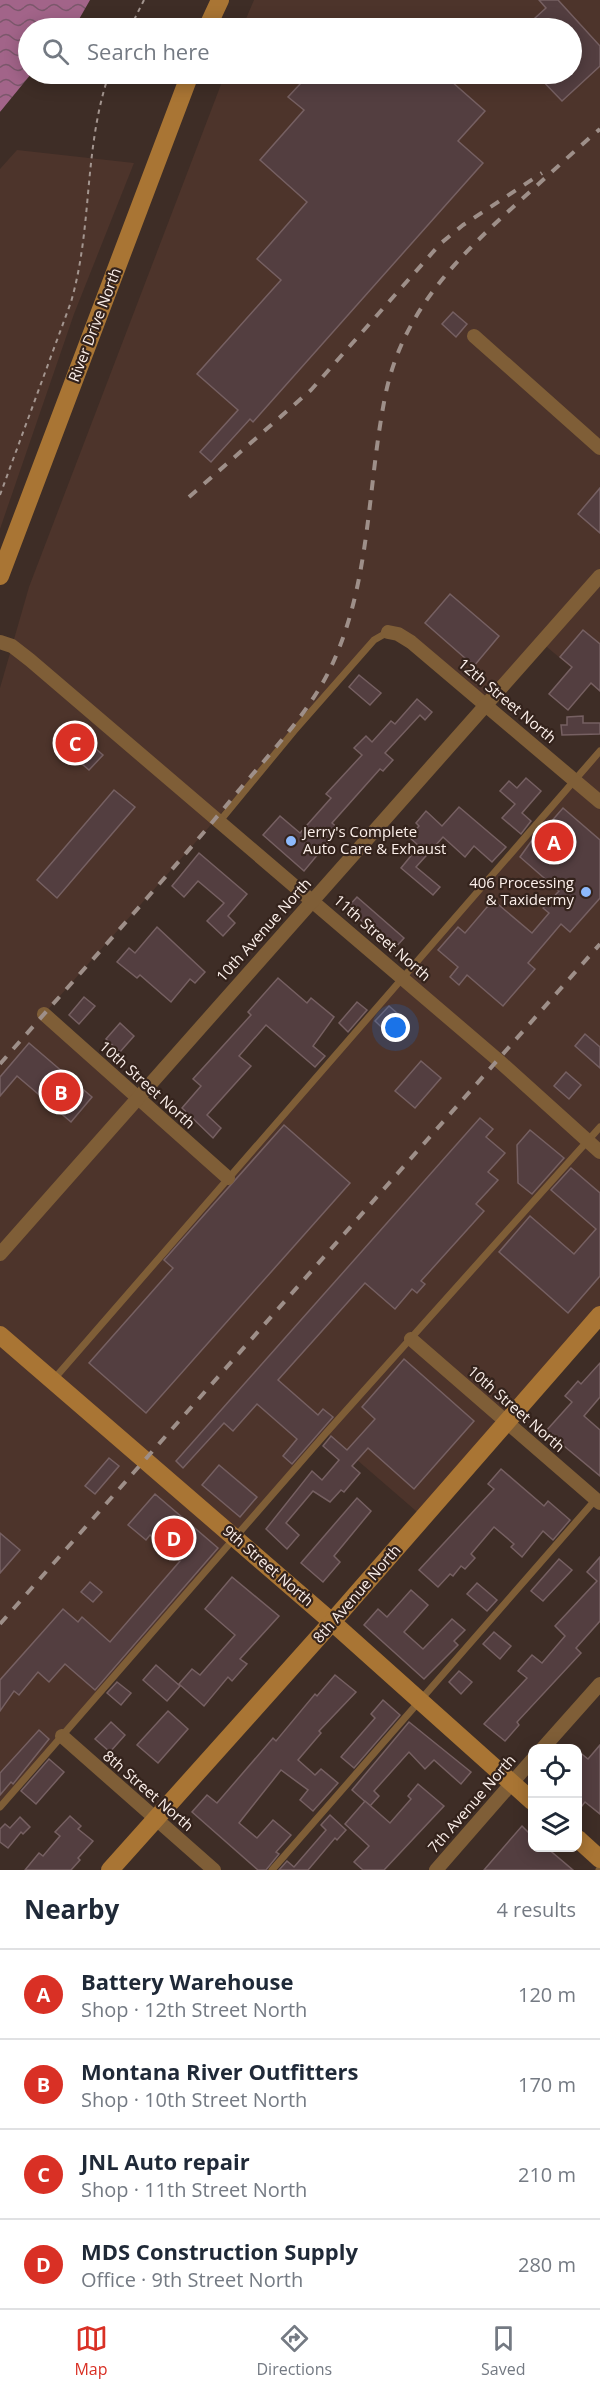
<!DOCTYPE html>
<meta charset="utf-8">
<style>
:root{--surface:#fff;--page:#f6f6f7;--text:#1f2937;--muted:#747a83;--line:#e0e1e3;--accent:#d93025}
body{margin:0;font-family:"Open Sans",sans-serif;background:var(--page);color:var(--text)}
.controls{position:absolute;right:18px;bottom:18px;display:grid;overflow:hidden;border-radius:12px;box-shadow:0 3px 15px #0003}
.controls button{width:54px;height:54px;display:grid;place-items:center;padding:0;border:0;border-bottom:2px solid var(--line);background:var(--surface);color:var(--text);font:30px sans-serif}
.you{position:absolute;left:396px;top:1028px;width:21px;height:21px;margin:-15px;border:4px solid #fff;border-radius:50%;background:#1a73e8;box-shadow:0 0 0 9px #1a73e833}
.badge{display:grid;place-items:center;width:39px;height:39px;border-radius:50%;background:var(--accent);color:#fff;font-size:20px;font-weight:700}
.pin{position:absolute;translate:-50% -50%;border:3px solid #fff;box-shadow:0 2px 6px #0006}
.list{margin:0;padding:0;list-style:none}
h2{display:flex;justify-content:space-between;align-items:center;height:78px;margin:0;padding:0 24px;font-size:26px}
h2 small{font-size:20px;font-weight:400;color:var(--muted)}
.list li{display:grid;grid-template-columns:39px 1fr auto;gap:18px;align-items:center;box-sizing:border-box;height:90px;padding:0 24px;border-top:2px solid var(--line)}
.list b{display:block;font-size:22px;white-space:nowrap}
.list p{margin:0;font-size:20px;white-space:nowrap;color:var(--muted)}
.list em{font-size:20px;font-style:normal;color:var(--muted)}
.icon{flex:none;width:33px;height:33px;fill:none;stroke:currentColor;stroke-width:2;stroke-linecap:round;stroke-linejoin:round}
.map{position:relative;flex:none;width:600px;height:1870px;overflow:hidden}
.search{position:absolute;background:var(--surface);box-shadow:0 3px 15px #0003;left:18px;right:18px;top:18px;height:66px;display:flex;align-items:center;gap:15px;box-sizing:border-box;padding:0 21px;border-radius:33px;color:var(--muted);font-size:22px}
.sheet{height:438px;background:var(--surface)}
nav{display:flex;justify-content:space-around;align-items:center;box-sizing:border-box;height:84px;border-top:2px solid var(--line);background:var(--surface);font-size:16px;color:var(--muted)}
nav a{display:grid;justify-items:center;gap:3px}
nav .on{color:var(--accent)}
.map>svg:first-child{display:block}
.built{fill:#4d342b}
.water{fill:url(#water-waves)}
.building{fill:#533e40;stroke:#766062;stroke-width:1.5}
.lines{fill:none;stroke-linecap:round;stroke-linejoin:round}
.path{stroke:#a3958f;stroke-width:2;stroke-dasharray:4.5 4.5;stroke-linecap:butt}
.lane{stroke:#7f5e37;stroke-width:7}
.street{stroke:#7f5e37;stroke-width:14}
.secondary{stroke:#a97534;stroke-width:18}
.rail{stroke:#9e8f89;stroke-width:4;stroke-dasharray:10 10;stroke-linecap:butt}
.poi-dot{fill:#8db9fc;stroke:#34231c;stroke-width:2}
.labels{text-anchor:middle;stroke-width:4.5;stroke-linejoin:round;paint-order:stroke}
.street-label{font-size:15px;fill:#fbefea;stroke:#34231c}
.poi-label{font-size:15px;fill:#fbefea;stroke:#34231c;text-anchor:start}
</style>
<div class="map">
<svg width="600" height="1870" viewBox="0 0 600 1870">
<defs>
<pattern id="water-waves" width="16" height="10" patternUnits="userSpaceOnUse" patternTransform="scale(1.5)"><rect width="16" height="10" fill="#a26489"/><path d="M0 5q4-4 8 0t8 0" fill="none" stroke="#7b576b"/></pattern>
</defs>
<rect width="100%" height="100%" fill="#3e2d26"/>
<!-- built -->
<g class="built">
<path d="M254 0H600V692L541 642 486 704 398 634 374 640 44 1014 229 1178 600 751V1315L423 1517 327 1434 0 1807V688L29 587 225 74H572V28H242Z"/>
<path d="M17 150 134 163 74 314 0 529V169Z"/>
</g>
<!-- water -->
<path class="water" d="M0 0H90L74 28H28V74H31L0 112Z"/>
<!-- building -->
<g class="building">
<path d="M539 0H558L600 46V66L562 101 536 74H572V28H524L546 8Z"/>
<path d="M290 74H443L485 111 458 141 483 163 253 422 250 419 211 462 200 452 238 410 197 374 281 280 257 259 307 202 260 160 304 110 288 97 301 83Z"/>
<path d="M453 312 467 324 456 337 442 324Z"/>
<path d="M600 488V533L578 514Z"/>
<path d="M450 594 499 636 474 666 425 623Z"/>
<path d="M583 630 600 644V691L591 683 568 710 549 694 572 667 560 657Z"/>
<path d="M359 675 381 693 370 705 349 687Z"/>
<path d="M417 699 432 712 425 720 420 715 385 753 393 760 383 771 380 769 332 823 339 829 304 871 263 835 280 816 300 833 331 798 326 794 362 755 354 748 366 736 372 742 391 721 395 724Z"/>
<path d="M583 716V723H600V734L562 735 561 725H567V717Z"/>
<path d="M67 724 103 755 89 770 53 739Z"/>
<path d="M526 778 541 791 522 813 531 821 521 834 502 818 515 804 500 791 509 781 517 788Z"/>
<path d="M114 790 135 807 57 898 37 880Z"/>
<path d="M459 807 506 847 492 862 474 846 465 857 443 837 416 867 440 887 433 895 401 868 419 846 409 837 419 826 416 823 426 811 442 826Z"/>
<path d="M563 808 600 840V898L570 932 561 924 528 963 535 969 503 1006 467 975 459 985 450 977 458 967 438 950 458 927 465 933 493 900 532 933 549 913 543 908 559 891 520 857 540 829 543 831Z"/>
<path d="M199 853 247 894 228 916 235 923 223 936 207 921 224 903 198 881 184 897 172 886Z"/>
<path d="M357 897 404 938 394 949 347 908Z"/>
<path d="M157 927 205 972 195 983 190 979 171 1002 140 975 137 978 117 962 129 948 135 953Z"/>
<path d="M278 978 307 1003 311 998 334 1017 313 1046 325 1056 315 1067 266 1025 239 1056 251 1066 207 1115 221 1128 213 1138 182 1108 201 1086 193 1079 251 1015 248 1012Z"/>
<path d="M84 997 95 1006 79 1024 69 1015Z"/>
<path d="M357 1002 367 1010 348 1032 339 1023Z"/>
<path d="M389 1006 406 1021 392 1037 375 1021Z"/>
<path d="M120 1023 134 1036 120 1052 106 1039Z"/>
<path d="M585 1034 600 1047V1068L575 1046Z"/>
<path d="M29 1043 92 1097 71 1122 17 1076 0 1096V1077Z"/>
<path d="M421 1061 441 1078 415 1108 395 1091Z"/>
<path d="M566 1072 581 1085 569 1099 554 1086Z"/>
<path d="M480 1118 493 1129 486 1137 505 1153 488 1172 498 1180 476 1204 484 1211 421 1281 425 1284 417 1293 412 1289 395 1309 365 1283 278 1380 318 1415 323 1409 333 1417 292 1464 283 1456 297 1439 257 1404 233 1431 224 1423 183 1468 176 1461Z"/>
<path d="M284 1125 350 1183 146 1413 89 1363 173 1268 164 1260Z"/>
<path d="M530 1130 564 1158 532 1194 518 1183 517 1145Z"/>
<path d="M571 1168 600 1193V1276L568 1313 499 1252 530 1216 574 1254 596 1229 551 1190Z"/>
<path d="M404 1359 474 1421 414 1489 368 1448 352 1466 360 1473 344 1492 341 1490 330 1502 313 1491 286 1523 299 1535 287 1549 266 1529 312 1471 322 1480 339 1460 323 1446 331 1436 347 1450 375 1419 362 1407Z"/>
<path d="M600 1363V1397L584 1416 600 1430V1476L546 1431 572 1402 565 1396 578 1381 581 1384Z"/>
<path d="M109 1458 119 1466 95 1494 85 1486Z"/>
<path d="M219 1465 257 1497 240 1517 202 1485Z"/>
<path d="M501 1469 544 1506 548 1501 570 1520 553 1540 543 1531 522 1557 511 1547 514 1544 494 1527 471 1554 475 1558 465 1569 461 1566 453 1576 450 1574 438 1587 419 1570 494 1489 488 1484Z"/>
<path d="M155 1494 218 1548 95 1690 65 1664 49 1682 38 1672 19 1695 14 1691 0 1711V1680L63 1609 78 1622 82 1617 110 1642 180 1561 150 1535 146 1540 128 1525Z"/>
<path d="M357 1498 371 1511 334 1556 340 1562 323 1582 301 1563Z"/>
<path d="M0 1533 20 1550 0 1573Z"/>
<path d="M600 1557V1621L576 1648 581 1653 517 1722 519 1725 505 1741 484 1724 527 1678 518 1671 532 1655 542 1663 565 1636 555 1626 597 1581 587 1572Z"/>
<path d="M559 1559 572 1570 543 1601 531 1591Z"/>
<path d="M232 1577 279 1616 240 1659 247 1664 232 1681 228 1677 204 1706 179 1684 192 1669 200 1675 235 1635 205 1609Z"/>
<path d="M90 1582 102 1592 93 1602 81 1592Z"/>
<path d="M477 1583 497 1600 487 1611 467 1594Z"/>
<path d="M411 1590 428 1605 404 1632 423 1649 452 1619 465 1630 454 1641 458 1645 424 1679 364 1625 378 1609 387 1617Z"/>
<path d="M494 1632 511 1646 500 1659 483 1644Z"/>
<path d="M156 1665 180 1686 167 1701 143 1680Z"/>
<path d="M459 1671 472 1682 461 1694 449 1682Z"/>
<path d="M335 1675 356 1692 319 1731 321 1733 298 1760 315 1775 321 1769 338 1783 313 1811 300 1800 308 1790 281 1770 239 1823 257 1838 273 1820 291 1835 276 1852 279 1854 266 1870H258L192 1812 207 1795 217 1803 273 1738 276 1741 315 1694 317 1696Z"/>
<path d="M117 1682 131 1693 121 1705 107 1693Z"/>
<path d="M383 1700 400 1715 354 1768 341 1757 375 1718 371 1714Z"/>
<path d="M168 1711 188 1729 158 1763 137 1745Z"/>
<path d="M111 1722 125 1735 110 1752 95 1739Z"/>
<path d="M409 1722 471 1772 461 1784 434 1760 425 1769 409 1752 374 1791 379 1796 370 1806 352 1790Z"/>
<path d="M39 1730 49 1739 13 1784 11 1782 0 1795V1773Z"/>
<path d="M600 1745V1814L585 1802 578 1811V1751L588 1759Z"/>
<path d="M49 1759 64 1772 36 1804 21 1791Z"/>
<path d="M418 1784 444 1806 384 1870H363L354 1862 369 1846 345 1824 365 1801 390 1823 411 1799 408 1796Z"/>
<path d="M330 1815 346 1830 337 1840 335 1838 308 1870H279L287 1861 294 1867 326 1830 321 1825Z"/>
<path d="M70 1816 81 1826 78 1829 93 1841 78 1858 80 1860 71 1870H25L39 1853 43 1856 60 1836 55 1832Z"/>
<path d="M20 1817 30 1827 23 1834 21 1832 8 1848 0 1842V1829L5 1824 10 1828Z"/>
<path d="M522 1826 532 1836V1848H547L573 1870H484Z"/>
</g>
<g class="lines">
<!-- path -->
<g class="path">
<path d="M130 28 144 0"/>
<path d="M0 495 71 302C93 226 83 151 109 74"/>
</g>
<!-- lane -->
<g class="lane">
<path d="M219 822 294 731 374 640 388 632"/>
<path d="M54 1379 600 751"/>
<path d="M0 1807 326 1433 600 1127"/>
<path d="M272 1870 596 1499"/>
<path d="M599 1870 600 1869"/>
</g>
<!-- street -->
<g class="street">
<path d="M474 336 600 448"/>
<path d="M388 632 398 634 411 642 600 802"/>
<path d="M0 642 12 646 30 660 498 1060 600 1152"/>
<path d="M44 1014 228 1178"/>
<path d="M0 1254 600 576"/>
<path d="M411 1339 600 1503"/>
<path d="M62 1736 214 1870"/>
<path d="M543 1748 600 1684"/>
<path d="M436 1870 532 1760"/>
</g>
<!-- secondary -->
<g class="secondary">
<path d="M207 28 220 0"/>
<path d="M0 576 190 74"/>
<path d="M0 1335 332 1622 532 1801"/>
<path d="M578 1839 600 1859"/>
<path d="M110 1870 332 1622 600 1315"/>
</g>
<!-- rail -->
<g class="rail">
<path d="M189 497 311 390 440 244 463 225 542 173"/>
<path d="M0 1064C78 975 159 887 235 795 268 755 308 715 331 667 371 582 367 488 385 397 402 310 460 255 523 198 549 175 574 151 600 129"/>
<path d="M0 1624 600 944"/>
</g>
</g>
<!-- markers -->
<g class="poi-dot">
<circle cx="291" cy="841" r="6"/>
<circle cx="586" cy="892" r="6"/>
</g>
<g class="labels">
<!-- street labels -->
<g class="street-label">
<text transform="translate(95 325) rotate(-69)" y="5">River Drive North</text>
<text transform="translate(507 701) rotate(40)" y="5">12th Street North</text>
<text transform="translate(264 930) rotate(-48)" y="5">10th Avenue North</text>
<text transform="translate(382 938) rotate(41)" y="5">11th Street North</text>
<text transform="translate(147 1085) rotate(42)" y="5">10th Street North</text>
<text transform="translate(516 1409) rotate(41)" y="5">10th Street North</text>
<text transform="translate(268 1566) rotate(41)" y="5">9th Street North</text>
<text transform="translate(357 1594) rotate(-49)" y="5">8th Avenue North</text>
<text transform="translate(148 1791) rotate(41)" y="5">8th Street North</text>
<text transform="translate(472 1804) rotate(-49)" y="5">7th Avenue North</text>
</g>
<!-- poi labels -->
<g class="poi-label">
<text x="303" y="837">Jerry's Complete<tspan x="303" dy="17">Auto Care &amp; Exhaust</tspan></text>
<text x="574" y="888" text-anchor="end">406 Processing<tspan x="574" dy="17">&amp; Taxidermy</tspan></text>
</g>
</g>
</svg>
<div class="controls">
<button><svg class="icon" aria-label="locate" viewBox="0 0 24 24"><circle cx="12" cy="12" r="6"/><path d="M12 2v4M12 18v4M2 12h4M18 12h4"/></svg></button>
<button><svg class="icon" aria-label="layers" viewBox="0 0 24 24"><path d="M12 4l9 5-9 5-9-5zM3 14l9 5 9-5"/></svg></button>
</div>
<div class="you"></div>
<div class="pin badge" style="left:554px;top:842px">A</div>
<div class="pin badge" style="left:61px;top:1092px">B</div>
<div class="pin badge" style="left:75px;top:743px">C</div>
<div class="pin badge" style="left:174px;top:1538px">D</div>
<div class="search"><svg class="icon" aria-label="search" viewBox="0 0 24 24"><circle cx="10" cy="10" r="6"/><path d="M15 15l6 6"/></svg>Search here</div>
</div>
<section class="sheet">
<h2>Nearby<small>4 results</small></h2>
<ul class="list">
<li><span class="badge">A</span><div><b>Battery Warehouse</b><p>Shop · 12th Street North</p></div><em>120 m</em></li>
<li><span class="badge">B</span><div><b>Montana River Outfitters</b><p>Shop · 10th Street North</p></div><em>170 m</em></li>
<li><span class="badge">C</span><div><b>JNL Auto repair</b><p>Shop · 11th Street North</p></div><em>210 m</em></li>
<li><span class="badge">D</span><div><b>MDS Construction Supply</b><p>Office · 9th Street North</p></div><em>280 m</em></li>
</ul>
</section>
<nav>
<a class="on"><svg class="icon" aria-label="map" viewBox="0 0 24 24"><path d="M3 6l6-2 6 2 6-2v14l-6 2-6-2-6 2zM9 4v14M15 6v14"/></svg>Map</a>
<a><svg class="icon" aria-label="directions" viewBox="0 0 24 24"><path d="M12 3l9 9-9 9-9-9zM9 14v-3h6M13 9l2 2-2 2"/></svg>Directions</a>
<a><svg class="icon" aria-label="saved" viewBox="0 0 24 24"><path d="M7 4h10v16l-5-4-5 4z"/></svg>Saved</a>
</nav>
